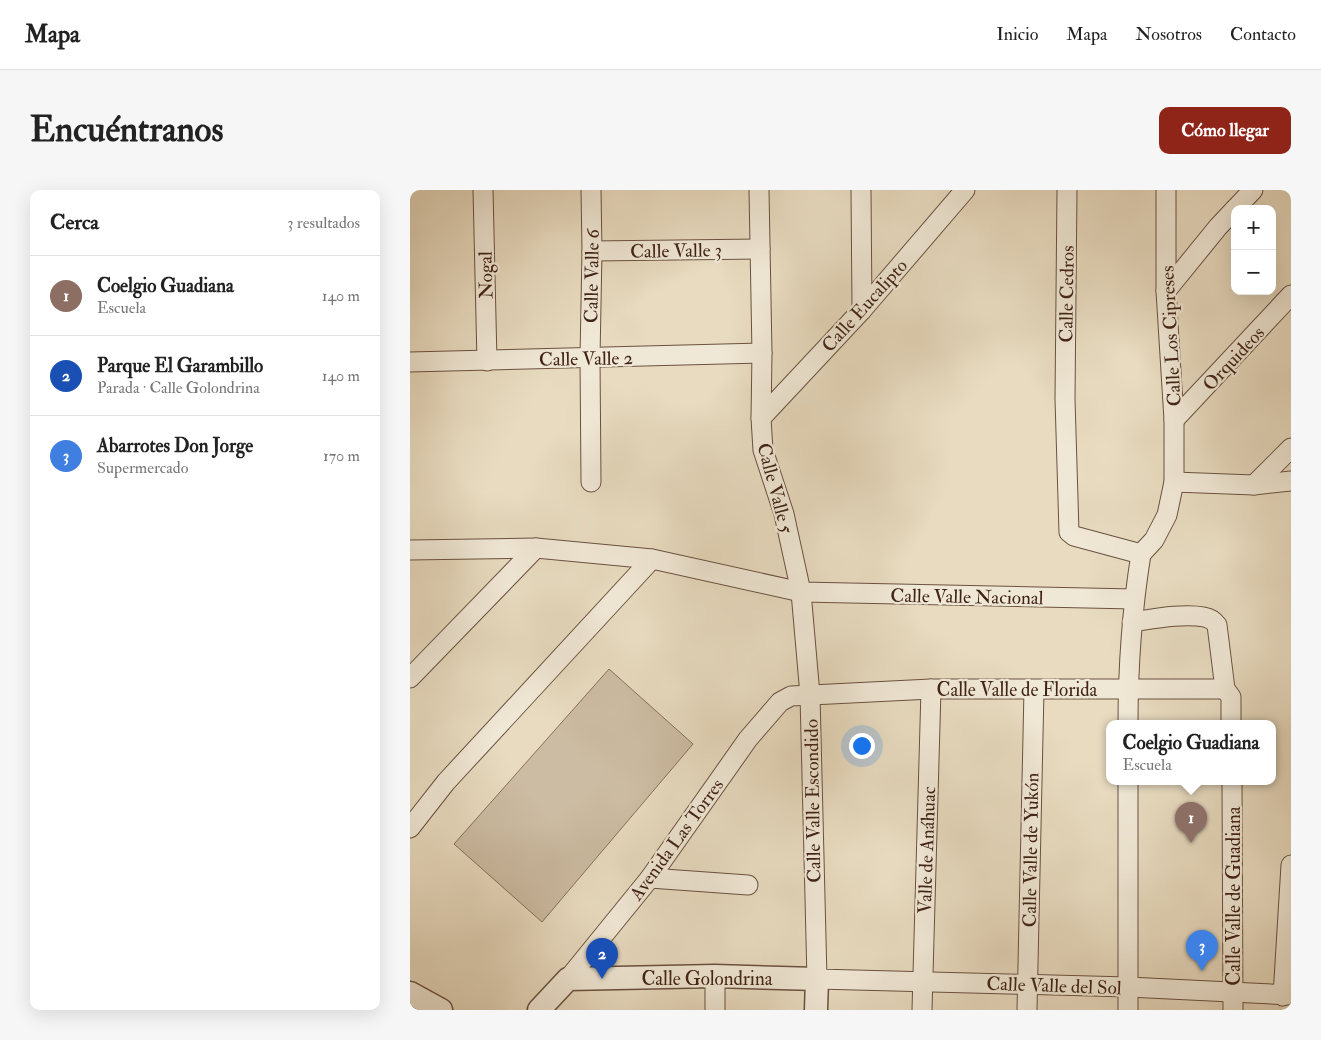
<!DOCTYPE html>
<html lang="es">
<meta charset="utf-8">
<style>
:root{--surface:#fff;--page:#f6f6f6;--text:#222;--muted:#767676;--line:#e0e0e0;--accent:#8f2418}
body{margin:0;font-family:"IM FELL Double Pica",serif;background:var(--page);color:var(--text)}
.controls{position:absolute;right:15px;top:15px;display:grid;overflow:hidden;border-radius:10px;box-shadow:0 5px 20px #0002}
.controls button{width:45px;height:45px;display:grid;place-items:center;padding:0;border:0;border-bottom:1px solid var(--line);background:var(--surface);color:var(--text);font:25px sans-serif}
.you{position:absolute;left:451px;top:555px;width:18px;height:18px;margin:-12px;border:4px solid #fff;border-radius:50%;background:#1a73e8;box-shadow:0 0 0 8px #1a73e833}
.badge{display:grid;place-items:center;width:32px;height:32px;border-radius:50%;background:var(--accent);color:#fff;font-size:16px;font-weight:700}
.pin{position:absolute;translate:-50% -41px;filter:drop-shadow(0 1px 2px #0008)}
.pin::after{content:'';position:absolute;top:26px;width:18px;height:15px;background:inherit;clip-path:polygon(0 0,100% 0,50% 100%)}
.popup{position:absolute;left:696px;top:530px;width:170px;height:65px;box-sizing:border-box;display:grid;place-content:center;border-radius:10px;background:var(--surface);filter:drop-shadow(0 1px 4px #0005);font-size:16px;white-space:nowrap;color:var(--muted)}
.popup b{font-size:19px;color:var(--text)}
.popup::after{content:'';position:absolute;left:50%;top:100%;margin-left:-10px;border:10px solid transparent;border-top-color:var(--surface)}
.list{margin:0;padding:0;list-style:none}
h2{display:flex;justify-content:space-between;align-items:center;height:65px;margin:0;padding:0 20px;font-size:21px}
h2 small{font-size:16px;font-weight:400;color:var(--muted)}
.list li{display:grid;grid-template-columns:32px 1fr auto;gap:15px;align-items:center;box-sizing:border-box;height:80px;padding:0 20px;border-top:1px solid var(--line)}
.list b{display:block;font-size:19px;white-space:nowrap}
.list p{margin:0;font-size:16px;white-space:nowrap;color:var(--muted)}
.list em{font-size:16px;font-style:normal;color:var(--muted)}
.map{position:relative;flex:none;width:881px;height:820px;overflow:hidden;border-radius:10px}
header{display:flex;align-items:center;gap:30px;box-sizing:border-box;height:70px;padding:0 25px;background:var(--surface);border-bottom:1px solid var(--line)}
header strong{font-size:24px}
nav{display:flex;gap:28px;margin-inline-start:auto;font-size:18px}
.intro{display:flex;align-items:center;justify-content:space-between;box-sizing:border-box;height:120px;padding:0 30px}
h1{margin:0;font-size:35px}
.button{padding:12px 22px;border-radius:10px;background:var(--accent);color:#fff;font-size:18px;font-weight:700}
main{display:flex;gap:30px;padding:0 30px}
aside{flex:1;background:var(--surface);border-radius:10px;box-shadow:0 5px 20px #0002}
.map>svg:first-child{display:block}
.green{fill:#ccbca3;stroke:#86705c}
.lines{fill:none;stroke-linecap:round;stroke-linejoin:round}
.minor-casing{stroke:#6b5140;stroke-width:21}
.tertiary-casing{stroke:#6b5140;stroke-width:25}
.minor{stroke:#f0e8d6;stroke-width:19}
.tertiary{stroke:#f0e8d6;stroke-width:22}
.labels{text-anchor:middle;stroke-width:4.5;stroke-linejoin:round;paint-order:stroke}
.street-label{font-size:19px;fill:#412316;stroke:#f0e8d6}
</style>
<header>
<strong>Mapa</strong>
<nav><a>Inicio</a><a>Mapa</a><a>Nosotros</a><a>Contacto</a></nav>
</header>
<div class="intro"><h1>Encuéntranos</h1><a class="button">Cómo llegar</a></div>
<main>
<aside>
<h2>Cerca<small>3 resultados</small></h2>
<ul class="list">
<li><span class="badge" style="background:#8d6e63">1</span><div><b>Coelgio Guadiana</b><p>Escuela</p></div><em>140 m</em></li>
<li><span class="badge" style="background:#1a4fb4">2</span><div><b>Parque El Garambillo</b><p>Parada · Calle Golondrina</p></div><em>140 m</em></li>
<li><span class="badge" style="background:#3f7fe0">3</span><div><b>Abarrotes Don Jorge</b><p>Supermercado</p></div><em>170 m</em></li>
</ul>
</aside>
<div class="map">
<svg width="881" height="820" viewBox="0 0 881 820">
<rect width="100%" height="100%" fill="#e8dbc0"/>
<filter id="stains"><feTurbulence type="fractalNoise" baseFrequency=".004" numOctaves="4"/><feColorMatrix values="0 0 0 0 .2 0 0 0 0 .09 0 0 0 0 .02 0 0 0 .5 -.17"/></filter>
<radialGradient id="worn" r=".72"><stop offset=".6" stop-color="#630" stop-opacity="0"/><stop offset="1" stop-color="#630" stop-opacity=".3"/></radialGradient>
<!-- green -->
<path class="green" d="M199 479 283 554 132 732 44 654Z"/>
<g class="lines">
<!-- minor casing -->
<g class="minor-casing">
<g id="minor">
<path d="M73 0 77 171"/>
<path d="M181 0 182 61 180 168 181 292"/>
<path d="M349 0 352 163 351 228 353 260 374 324 391 402 400 505 407 789 718 797 881 805"/>
<path d="M451 0 452 120"/>
<path d="M657 0 655 209 659 342 664 346 731 364 744 350 757 325 764 292V230L756 101V0"/>
<path d="M825 19 843 0"/>
<path d="M182 61 350 59"/>
<path d="M756 101 808 37 825 19"/>
<path d="M0 172 352 163"/>
<path d="M351 228 452 120 555 0"/>
<path d="M764 230 881 105"/>
<path d="M764 292 844 295 881 291"/>
<path d="M844 295 881 258"/>
<path d="M0 360 126 358 242 369 391 402 724 409"/>
<path d="M722 432C743 429 773 423 794 427 800 428 804 431 807 435L815 499"/>
<path d="M0 488 126 358"/>
<path d="M815 499 821 507V534"/>
<path d="M718 534C718 477 722 420 731 364"/>
<path d="M822 592 823 820"/>
<path d="M0 638 36 592 242 369"/>
<path d="M240 688 338 695"/>
<path d="M158 789 240 688 338 549 370 512 381 506 521 499H815"/>
<path d="M873 806 881 675"/>
<path d="M305 820V786"/>
<path d="M512 820 521 499"/>
<path d="M617 820 624 500"/>
<path d="M718 820V592"/>
</g>
</g>
<!-- tertiary casing -->
<g class="tertiary-casing">
<g id="tertiary">
<path d="M0 803 31 820"/>
<path d="M129 820 158 789 305 786 407 789 406 820"/>
</g>
</g>
<!-- minor -->
<use href="#minor" class="minor"/>
<!-- tertiary -->
<use href="#tertiary" class="tertiary"/>
</g>
<g class="labels">
<!-- street labels -->
<g class="street-label">
<text transform="translate(266 60) rotate(-1)" y="7">Calle Valle 3</text>
<text transform="translate(75 85) rotate(-91)" y="7">Nogal</text>
<text transform="translate(181 86) rotate(-89)" y="7">Calle Valle 6</text>
<text transform="translate(656 104) rotate(-89)" y="7">Calle Cedros</text>
<text transform="translate(454 115) rotate(-48)" y="7">Calle Eucalipto</text>
<text transform="translate(760 146) rotate(-93)" y="7">Calle Los Cipreses</text>
<text transform="translate(176 168) rotate(-1)" y="7">Calle Valle 2</text>
<text transform="translate(823 168) rotate(-47)" y="7">Orquideos</text>
<text transform="translate(366 298) rotate(75)" y="7">Calle Valle 5</text>
<text transform="translate(557 406) rotate(1)" y="7">Calle Valle Nacional</text>
<text x="607" y="506">Calle Valle de Florida</text>
<text transform="translate(402 611) rotate(-91)" y="7">Calle Valle Escondido</text>
<text transform="translate(266 649) rotate(-54)" y="7">Avenida Las Torres</text>
<text transform="translate(516 660) rotate(-88)" y="7">Valle de Anáhuac</text>
<text transform="translate(620 660) rotate(-89)" y="7">Calle Valle de Yukón</text>
<text transform="translate(823 706) rotate(-90)" y="7">Calle Valle de Guadiana</text>
<text x="297" y="795">Calle Golondrina</text>
<text transform="translate(644 795) rotate(2)" y="7">Calle Valle del Sol</text>
</g>
</g>
<rect width="100%" height="100%" filter="url(#stains)"/>
<rect width="100%" height="100%" fill="url(#worn)"/>
</svg>
<div class="controls">
<button>+</button>
<button>−</button>
</div>
<div class="you"></div>
<div class="pin badge" style="left:781px;top:653px;background:#8d6e63">1</div>
<div class="popup"><b>Coelgio Guadiana</b>Escuela</div>
<div class="pin badge" style="left:192px;top:789px;background:#1a4fb4">2</div>
<div class="pin badge" style="left:792px;top:781px;background:#3f7fe0">3</div>
</div>
</main>
